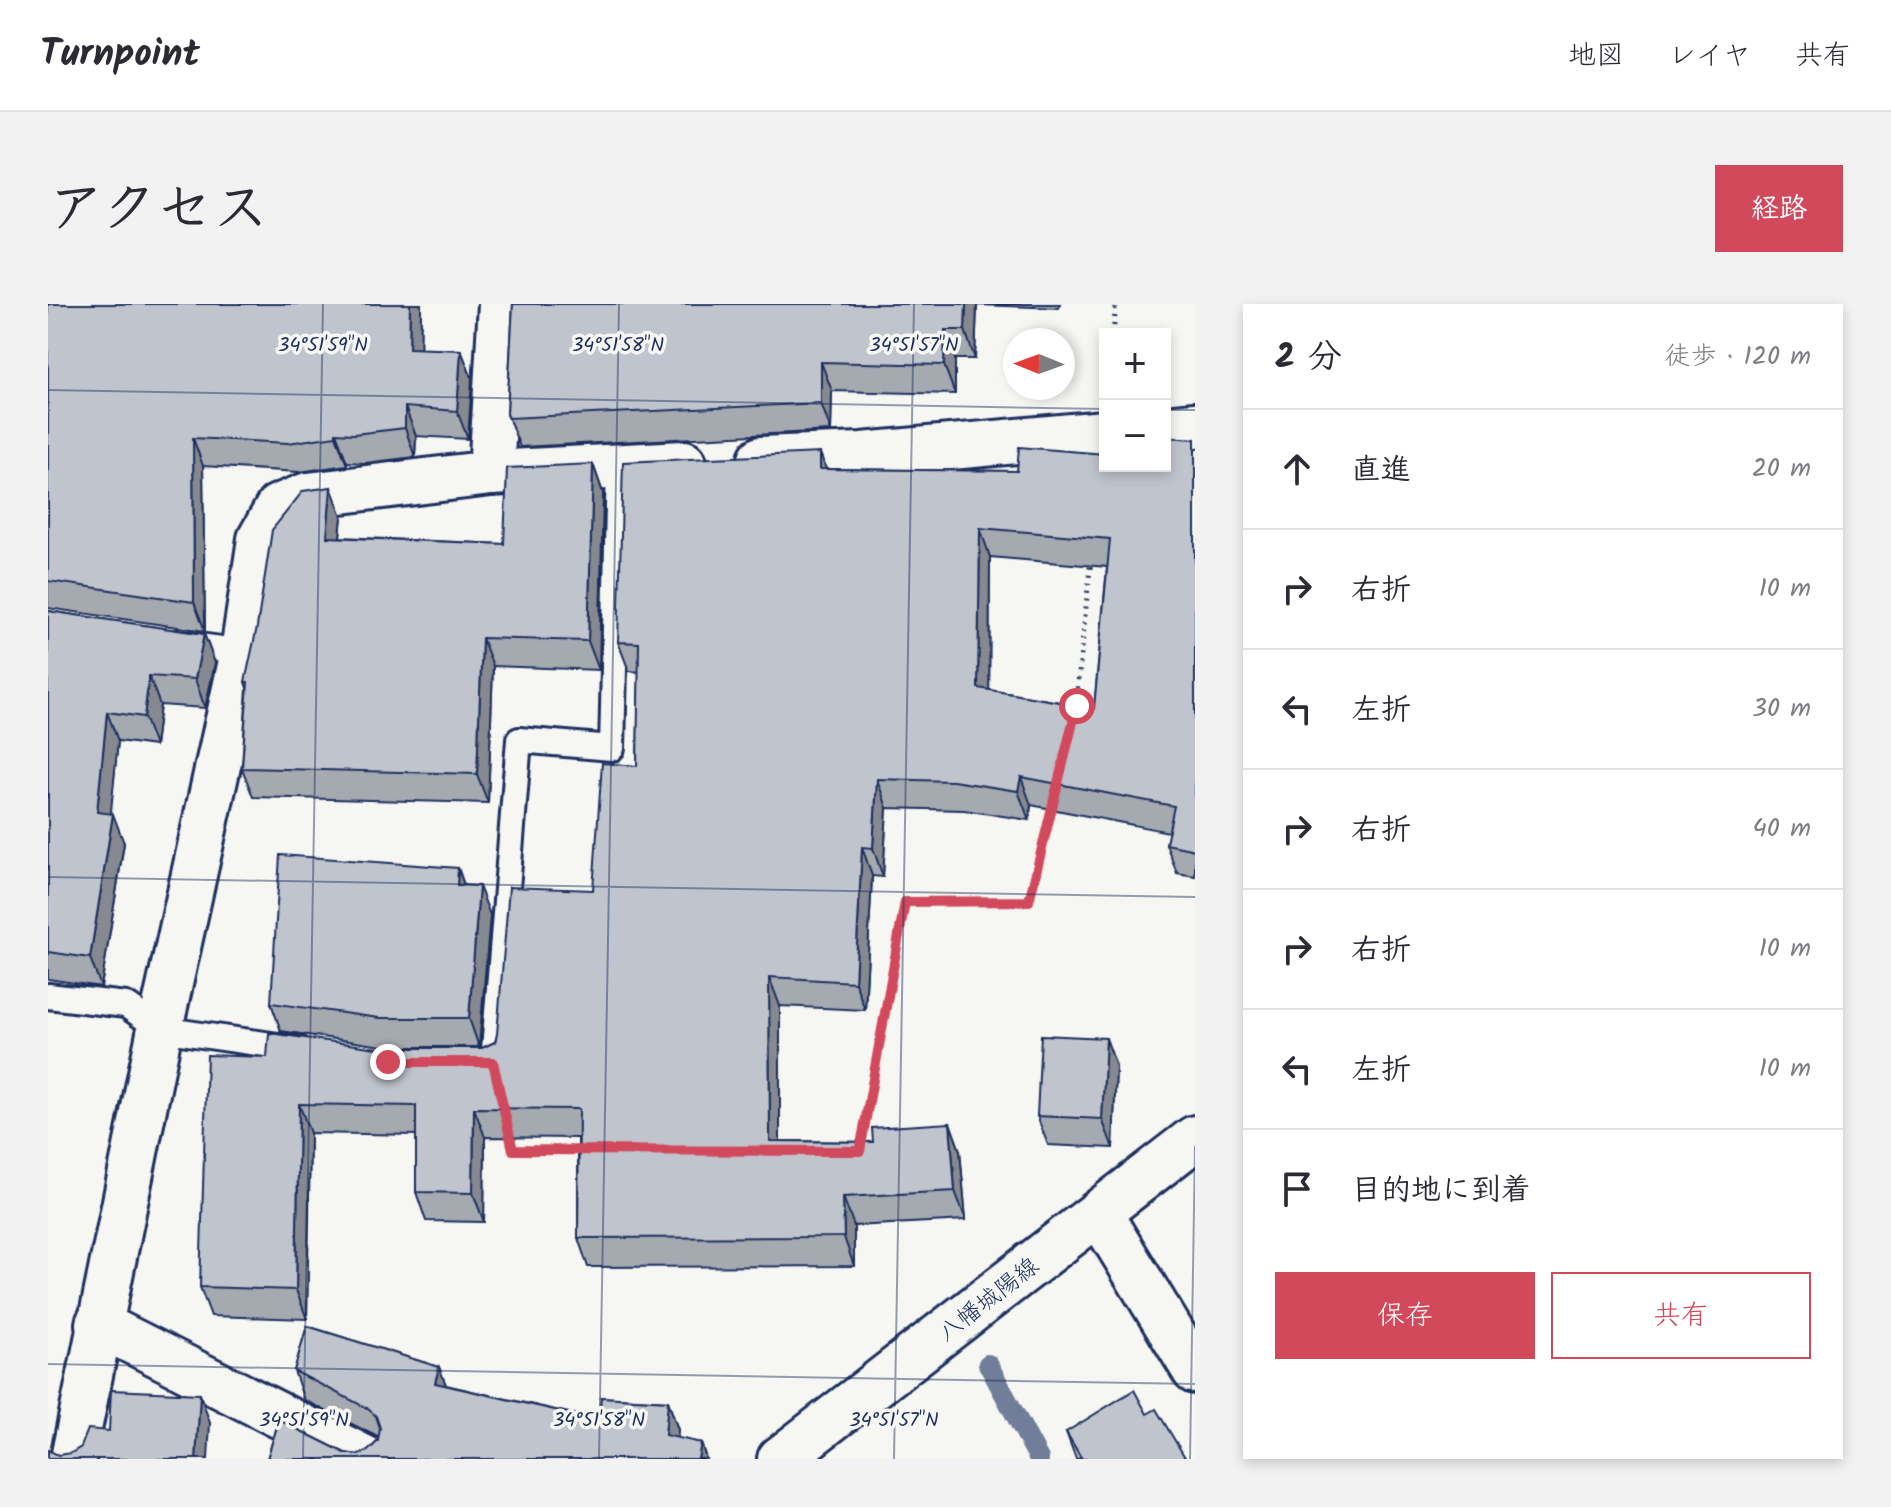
<!DOCTYPE html>
<html lang="ja">
<meta charset="utf-8">
<style>
:root{--surface:#fff;--page:#f2f2f3;--text:#2b2b33;--muted:#7c7c81;--line:#e1e1e2;--accent:#d1495b}
body{margin:0;font-family:Kalam,"Klee One",sans-serif;background:var(--page);color:var(--text)}
.controls{position:absolute;right:24px;top:24px;display:grid;overflow:hidden;border-radius:0px;box-shadow:0 4px 12px #0003}
.controls button{width:72px;height:72px;display:grid;place-items:center;padding:0;border:0;border-bottom:2px solid var(--line);background:var(--surface);color:var(--text);font:40px sans-serif}
.compass{position:absolute;left:955px;top:24px;width:72px;height:72px;border-radius:50%;background:var(--surface);box-shadow:0 4px 12px #0003;rotate:271deg}
.stop{position:absolute;width:24px;height:24px;margin:-18px;border:6px solid #d1495b;border-radius:50%;background:#fff}
.stop.end{background:#d1495b;border-color:#fff;box-shadow:0 2px 8px #0008}
.list{margin:0;padding:0;list-style:none}
h2{display:flex;justify-content:space-between;align-items:center;height:104px;margin:0;padding:0 32px;font-size:34px}
h2 small{font-size:26px;font-weight:400;color:var(--muted)}
.list li{display:grid;grid-template-columns:52px 1fr auto;gap:24px;align-items:center;box-sizing:border-box;height:120px;padding:0 32px;border-top:2px solid var(--line)}
.list b{display:block;font-size:30px;white-space:nowrap}
.list em{font-size:26px;font-style:normal;color:var(--muted)}
.actions{display:flex;gap:16px;padding:24px 32px}
.actions a{flex:1;padding:18px 0;border:2px solid var(--accent);border-radius:0px;text-align:center;font-size:28px;color:var(--accent)}
.actions .main{background:var(--accent);color:#fff}
.icon{flex:none;width:44px;height:44px;fill:none;stroke:currentColor;stroke-width:2;stroke-linecap:round;stroke-linejoin:round}
.map{position:relative;flex:none;width:1147px;height:1155px;overflow:hidden;border-radius:0px}
header{display:flex;align-items:center;gap:48px;box-sizing:border-box;height:112px;padding:0 40px;background:var(--surface);border-bottom:2px solid var(--line)}
header strong{font-size:38px}
nav{display:flex;gap:44px;margin-inline-start:auto;font-size:28px}
.intro{display:flex;align-items:center;justify-content:space-between;box-sizing:border-box;height:192px;padding:0 48px}
h1{margin:0;font-size:56px}
.button{padding:20px 36px;border-radius:0px;background:var(--accent);color:#fff;font-size:28px;font-weight:700}
main{display:flex;gap:48px;padding:0 48px}
aside{flex:1;background:var(--surface);border-radius:0px;box-shadow:0 4px 12px #0003}
.map>svg:first-child{display:block}
.lines{fill:none;stroke-linecap:round;stroke-linejoin:round}
.stream{stroke:#717e99;stroke-width:20}
.service-casing{stroke:#1b2f5e;stroke-width:30}
.minor-casing{stroke:#1b2f5e;stroke-width:50}
.secondary-casing{stroke:#1b2f5e;stroke-width:50}
.path{stroke:#1b2f5e;stroke-width:5;stroke-dasharray:2 6;stroke-linecap:butt}
.service{stroke:#f6f6f2;stroke-width:24}
.minor{stroke:#f6f6f2;stroke-width:44}
.secondary{stroke:#f6f6f2;stroke-width:44}
.wall{fill:#a5a9b0;stroke:#1b2f5e;stroke-width:2;fill-rule:evenodd}
.shaded-wall{fill:#868990;stroke:#1b2f5e;stroke-width:2}
.building{fill:#c0c4cd;stroke:#1b2f5e;stroke-width:2;fill-rule:evenodd}
.route{stroke:#d1495b;stroke-width:10}
.ticks{fill:none;stroke:#1b2f5e;stroke-width:2;stroke-opacity:0.45}
.labels{text-anchor:middle;stroke-width:7;stroke-linejoin:round;paint-order:stroke}
.street-label{font-size:24px;fill:#1b2f5e;stroke:#f6f6f2}
.ticks-label{font-size:20px;text-anchor:middle;fill:#1b2f5e;stroke:#f6f6f2;stroke-width:7;stroke-linejoin:round;paint-order:stroke}
</style>
<header>
<strong>Turnpoint</strong>
<nav><a>地図</a><a>レイヤ</a><a>共有</a></nav>
</header>
<div class="intro"><h1>アクセス</h1><a class="button">経路</a></div>
<main>
<div class="map">
<svg width="1147" height="1155" viewBox="0 0 1147 1155">
<rect width="100%" height="100%" fill="#f6f6f2"/>
<filter id="ink" filterUnits="userSpaceOnUse"><feTurbulence type="fractalNoise" baseFrequency=".0125" numOctaves="2"/><feDisplacementMap in="SourceGraphic" scale="16" xChannelSelector="R" yChannelSelector="G"/><feConvolveMatrix kernelMatrix="1 2 1 2 8 2 1 2 1" color-interpolation-filters="sRGB"/></filter>
<g filter="url(#ink)">
<g class="lines">
<!-- stream -->
<path class="stream" d="M940 1060 991 1155"/>
<!-- service casing -->
<g class="service-casing">
<g id="service">
<path d="M129 339 195 348"/>
<path d="M0 692 78 701 112 725 251 745"/>
<path d="M435 758H445L471 436 564 444 571 162"/>
</g>
</g>
<!-- minor casing -->
<g class="minor-casing">
<g id="minor">
<path d="M1117 124 1147 121"/>
<path d="M713 155 814 151 1057 129"/>
<path d="M443 169 453 0"/>
<path d="M1051 909 1147 1067"/>
<path d="M50 1020 318 1155"/>
<path d="M25 1155 112 725 195 348 212 235 230 203 260 191 443 169 636 159"/>
</g>
</g>
<!-- secondary casing -->
<g class="secondary-casing">
<path id="secondary" d="M732 1155 1147 834"/>
</g>
<!-- path -->
<g class="path">
<path d="M1065 30 1068 0"/>
<path d="M1027 408 1043 255"/>
<path d="M461 829 465 846H534"/>
<path d="M813 844 857 598 981 597 1005 499"/>
</g>
<!-- service -->
<use href="#service" class="service"/>
<!-- minor -->
<use href="#minor" class="minor"/>
<!-- secondary -->
<use href="#secondary" class="secondary"/>
</g>
<!-- wall -->
<g class="wall">
<path d="M0 0H373L372 45 413 46 424 75 420 135 368 132 367 153 317 159 299 158V161L251 168 155 162 157 327 0 304Z"/>
<path d="M465 0H1012L1011 4 929 1 927 55H907V90L784 87 783 127 472 143 459 110Z"/>
<path d="M1147 135V572L1129 569 1118 540 1121 528 983 501 981 516 916 506 839 504 835 573 824 572 817 706 732 702V837L825 838 902 819 912 847 918 916 806 922V962L540 963 530 934V834L437 833 436 918 378 917 368 888V831L262 829 259 1015 163 1012 152 983 219 753 329 744H434L447 738 545 586 589 462 591 368 581 367 570 338 778 165 969 167 1057 162ZM942 253 1059 263 1046 404 941 386Z"/>
<path d="M545 160 555 189 551 366 445 362 440 499 205 493 194 464 199 384 197 378 294 212 292 233 456 240Z"/>
<path d="M0 307 156 330 167 359 157 404 112 401 107 442 70 437 62 510 76 539 53 683 0 675Z"/>
<path d="M410 564 416 581 442 611 431 743H341L233 727 223 699Z"/>
<path d="M1068 762 1065 844 1000 841 989 812Z"/>
<path d="M259 1022 391 1063 398 1081 551 1116 553 1093 620 1097 630 1126 629 1134 653 1139 658 1155H219L231 1116 297 1149 310 1151 320 1147 330 1137V1133L256 1096 246 1067Z"/>
<path d="M1099 1110 1138 1155H1028L1018 1128Z"/>
</g>
<!-- shaded-wall -->
<g class="shaded-wall">
<path d="M362 0H373L372 73 361 44Z"/>
<path d="M918 0H929V1L927 55 917 26Z"/>
<path d="M897 26 907 55V90L896 61Z"/>
<path d="M413 46 424 75 420 135 409 107Z"/>
<path d="M773 58 784 87 783 127 773 99Z"/>
<path d="M357 103 368 132 367 153 357 124Z"/>
<path d="M288 129 299 158V161L288 132Z"/>
<path d="M145 134 155 162 157 327 146 298Z"/>
<path d="M772 149 783 178 772 165Z"/>
<path d="M545 160 555 189 551 366 540 337Z"/>
<path d="M283 183 294 212 289 262 279 233Z"/>
<path d="M932 224 942 253 941 413 930 384Z"/>
<path d="M156 330 167 359 157 404 147 375Z"/>
<path d="M434 334 445 362 440 499 429 470Z"/>
<path d="M101 372 112 401 107 442 96 413Z"/>
<path d="M59 408 70 437 60 537 49 508Z"/>
<path d="M973 473 983 501 981 516 970 487Z"/>
<path d="M829 475 839 504 835 573 825 544Z"/>
<path d="M65 510 76 539 53 683 42 654Z"/>
<path d="M814 543 824 572 817 706 807 678Z"/>
<path d="M410 564 420 593 409 581Z"/>
<path d="M431 582 442 611 431 743 421 714Z"/>
<path d="M721 673 732 702V866L722 837Z"/>
<path d="M1058 734 1068 762 1065 844 1054 815Z"/>
<path d="M251 800 262 829 259 1015 248 986Z"/>
<path d="M426 804 437 833 436 918 425 889Z"/>
<path d="M902 819 912 847 918 916 907 887Z"/>
<path d="M795 893 806 922V962L796 933Z"/>
<path d="M391 1063 402 1092 387 1079Z"/>
<path d="M152 1090 162 1119 160 1155H148Z"/>
<path d="M620 1097 630 1126 628 1155 617 1131Z"/>
<path d="M653 1139 658 1155H650Z"/>
</g>
<!-- building -->
<g class="building">
<path d="M0 0H362L361 44 413 46 409 107 357 103V124L306 130 288 129V132L240 139 145 134 146 298 0 277Z"/>
<path d="M465 0H918L917 26H897L896 61 773 58V99L461 114 459 110Z"/>
<path d="M1117 133 1147 135V546L1118 540 1126 502 973 473 970 487 905 477 829 475 825 544 814 543 807 678 721 673 722 837 825 838 824 824 902 819 907 887 795 893 796 933 530 934 531 805 426 804 425 889 368 888V802L251 800 248 986 152 983 159 751 219 753 221 729 329 744H434L447 738 449 730 461 583 545 586 554 459 589 462 591 339 570 338 575 158 772 149V165L969 167 971 143 1057 150V162H1117ZM932 224 1062 235 1046 404 930 384Z"/>
<path d="M545 160 540 337 434 334 429 470 194 464 200 378H197L209 323 224 226 255 187 283 183 279 233 456 240 459 164Z"/>
<path d="M0 307 156 330 147 375 101 372 96 413 59 408 49 508 65 510 42 654 0 648Z"/>
<path d="M232 551 410 564 409 581 431 582 421 714H331L223 699Z"/>
<path d="M993 731 1058 734 1054 815 989 812Z"/>
<path d="M259 1022 391 1063 387 1079 551 1116 553 1093 620 1097 617 1131 653 1139 650 1155H219L231 1116 297 1149 310 1151 320 1147 330 1137 332 1124 328 1112 319 1104 246 1067Z"/>
<path d="M63 1086 152 1090 148 1155H0V1146L10 1151 23 1149 33 1143 40 1125 61 1127Z"/>
<path d="M1086 1086 1099 1110 1108 1105 1138 1155H1034L1018 1128Z"/>
</g>
</g>
<g class="lines" filter="url(#ink)">
<!-- route -->
<path class="route" d="M340 758H445L465 846 812 847 857 598 981 597 1029 402"/>
</g>
<!-- ticks -->
<path class="ticks" d="M0 86 1057 105M1117 106H1147M0 573 1147 593M0 1060 1147 1080M255 1155 275 0M551 1155 571 0M846 1155 866 0M1142 1155 1147 842"/>
<g class="labels">
<!-- street labels -->
<g class="street-label">
<text transform="translate(940 995) rotate(-38)" y="8">八幡城陽線</text>
</g>
</g>
<g class="ticks-label">
<text x="275" y="47">34°51'59"N</text>
<text x="570" y="47">34°51'58"N</text>
<text x="866" y="47">34°51'57"N</text>
<text x="256" y="1122">34°51'59"N</text>
<text x="551" y="1122">34°51'58"N</text>
<text x="846" y="1122">34°51'57"N</text>
</g>
</svg>
<div class="controls">
<button>+</button>
<button>−</button>
</div>
<svg class="compass" viewBox="-18 -18 36 36"><path d="M0-13l5 13h-10z" fill="#e53935"/><path d="M0 13l5-13h-10z" fill="#7c7c81"/></svg>
<div class="stop" style="left:1029px;top:402px"></div>
<div class="stop end" style="left:340px;top:758px"></div>
</div>
<aside>
<h2>2 分<small>徒歩 · 120 m</small></h2>
<ul class="list">
<li><svg class="icon" aria-label="ahead" viewBox="0 0 24 24"><path d="M12 20V5M6 11l6-6 6 6"/></svg><div><b>直進</b></div><em>20 m</em></li>
<li><svg class="icon" aria-label="right" viewBox="0 0 24 24"><path d="M7 20v-9h11M14 6l5 5-5 5"/></svg><div><b>右折</b></div><em>10 m</em></li>
<li><svg class="icon" aria-label="left" viewBox="0 0 24 24"><path d="M17 20v-9H6M10 6l-5 5 5 5"/></svg><div><b>左折</b></div><em>30 m</em></li>
<li><svg class="icon" aria-label="right" viewBox="0 0 24 24"><path d="M7 20v-9h11M14 6l5 5-5 5"/></svg><div><b>右折</b></div><em>40 m</em></li>
<li><svg class="icon" aria-label="right" viewBox="0 0 24 24"><path d="M7 20v-9h11M14 6l5 5-5 5"/></svg><div><b>右折</b></div><em>10 m</em></li>
<li><svg class="icon" aria-label="left" viewBox="0 0 24 24"><path d="M17 20v-9H6M10 6l-5 5 5 5"/></svg><div><b>左折</b></div><em>10 m</em></li>
<li><svg class="icon" aria-label="arrive" viewBox="0 0 24 24"><path d="M6 21V4h12l-3 4 3 4H6"/></svg><div><b>目的地に到着</b></div></li>
</ul>
<div class="actions"><a class="main">保存</a><a>共有</a></div>
</aside>
</main>
